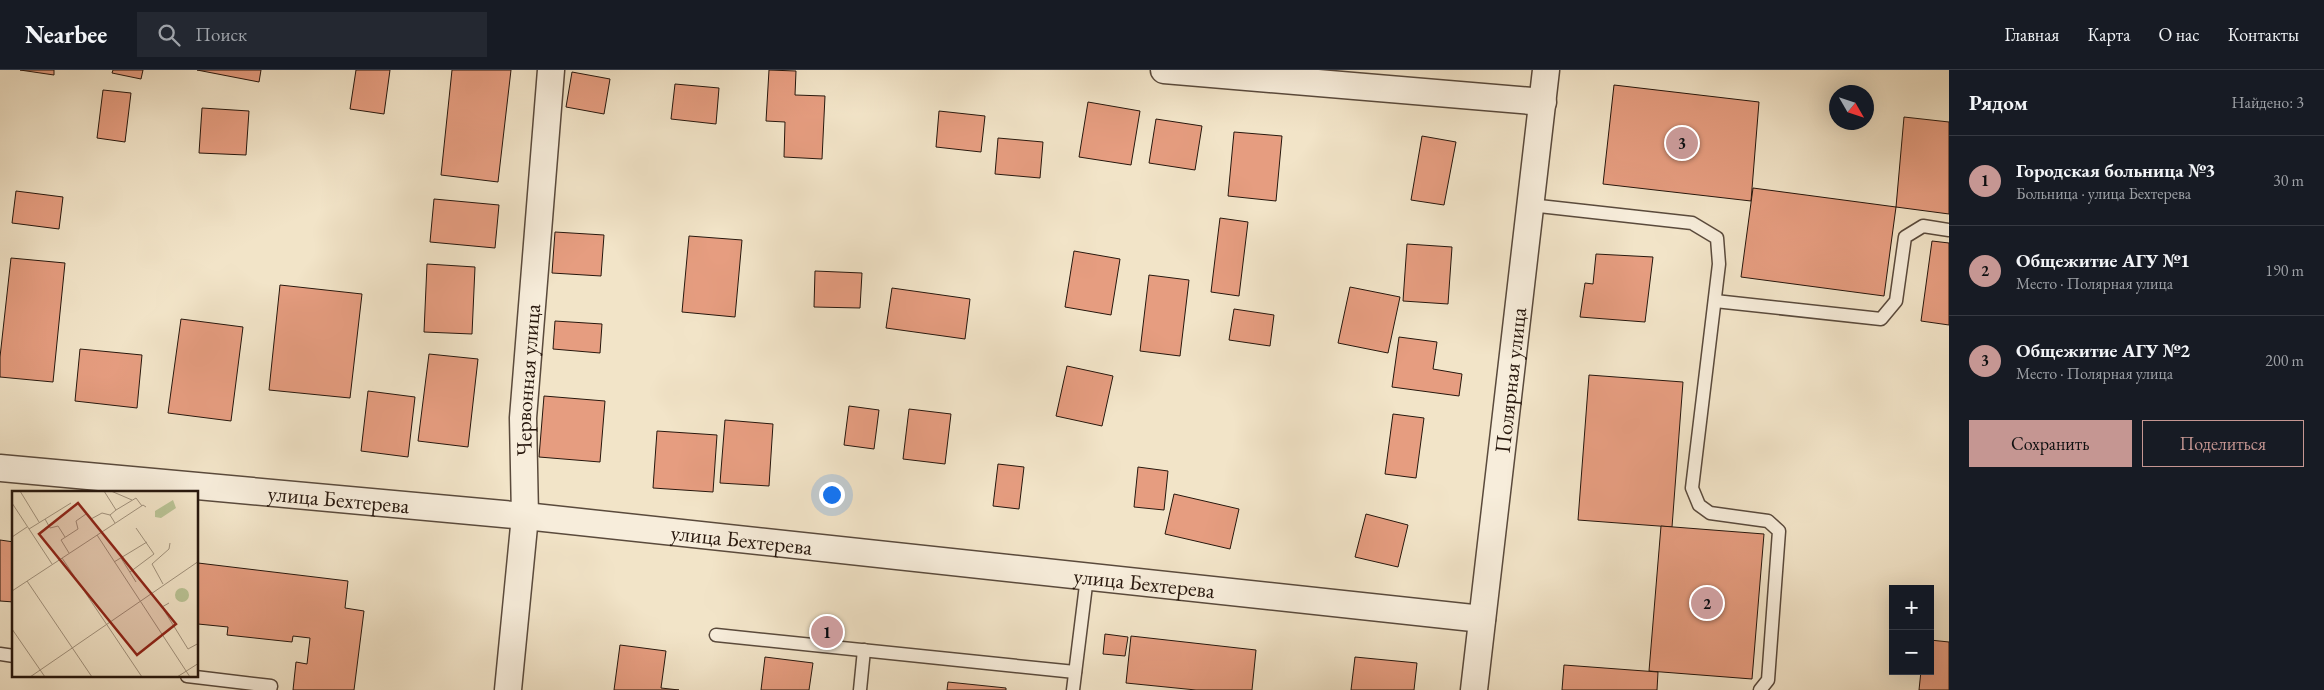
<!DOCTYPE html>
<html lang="ru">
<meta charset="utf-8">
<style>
:root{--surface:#171b24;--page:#242831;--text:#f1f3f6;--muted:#9ea1a6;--line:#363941;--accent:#c59692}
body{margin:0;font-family:"EB Garamond",serif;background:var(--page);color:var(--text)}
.controls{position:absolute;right:15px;bottom:15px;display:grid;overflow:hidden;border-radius:0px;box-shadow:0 5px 20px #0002}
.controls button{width:45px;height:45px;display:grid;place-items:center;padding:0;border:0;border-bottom:1px solid var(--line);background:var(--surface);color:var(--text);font:25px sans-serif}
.compass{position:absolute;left:1829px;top:15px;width:45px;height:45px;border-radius:50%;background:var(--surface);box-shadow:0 5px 20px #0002;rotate:129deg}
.you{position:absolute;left:831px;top:424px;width:18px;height:18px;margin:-12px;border:4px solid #fff;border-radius:50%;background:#1a73e8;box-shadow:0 0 0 8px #1a73e833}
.badge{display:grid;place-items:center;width:32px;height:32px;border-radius:50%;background:var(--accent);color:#111;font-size:16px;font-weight:700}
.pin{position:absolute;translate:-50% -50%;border:2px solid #fff;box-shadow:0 1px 5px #0006}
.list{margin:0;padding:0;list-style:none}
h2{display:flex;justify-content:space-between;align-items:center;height:65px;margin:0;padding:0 20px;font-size:21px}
h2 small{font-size:16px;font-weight:400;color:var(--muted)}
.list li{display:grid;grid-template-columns:32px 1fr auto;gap:15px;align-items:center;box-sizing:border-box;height:90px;padding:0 20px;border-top:1px solid var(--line)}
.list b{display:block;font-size:19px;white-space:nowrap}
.list p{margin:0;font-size:16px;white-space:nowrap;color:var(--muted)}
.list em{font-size:16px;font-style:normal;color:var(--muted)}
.actions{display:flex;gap:10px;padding:15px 20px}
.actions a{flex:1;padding:11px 0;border:1px solid var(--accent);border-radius:0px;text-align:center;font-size:18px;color:var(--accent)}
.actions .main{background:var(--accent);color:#111}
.icon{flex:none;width:28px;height:28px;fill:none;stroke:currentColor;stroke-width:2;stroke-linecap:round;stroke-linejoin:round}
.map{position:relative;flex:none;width:1949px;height:620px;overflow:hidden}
header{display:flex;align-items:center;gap:30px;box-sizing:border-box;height:70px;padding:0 25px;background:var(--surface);border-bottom:1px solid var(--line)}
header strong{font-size:24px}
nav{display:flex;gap:28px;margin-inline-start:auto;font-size:18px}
.search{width:350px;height:45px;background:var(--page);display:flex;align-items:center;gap:12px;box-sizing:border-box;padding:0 18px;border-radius:0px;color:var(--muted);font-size:19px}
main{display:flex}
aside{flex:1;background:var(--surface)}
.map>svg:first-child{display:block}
.building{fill:#e69d80;stroke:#27170d}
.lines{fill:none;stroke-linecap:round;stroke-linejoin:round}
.service-casing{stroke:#5a4a3c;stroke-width:15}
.minor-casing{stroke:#5a4a3c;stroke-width:29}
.service{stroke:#f7eddb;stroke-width:12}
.minor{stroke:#f7eddb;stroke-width:26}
.labels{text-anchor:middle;stroke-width:4.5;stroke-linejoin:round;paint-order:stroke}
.street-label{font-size:22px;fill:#27170d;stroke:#f7eddb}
.inset-road{fill:none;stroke:#a1927d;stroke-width:1}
.view{fill:#8f2418;fill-opacity:0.15;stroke:#8f2418;stroke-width:2.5}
.inset-edge{fill:none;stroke:#27170d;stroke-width:2.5}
</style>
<header>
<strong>Nearbee</strong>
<div class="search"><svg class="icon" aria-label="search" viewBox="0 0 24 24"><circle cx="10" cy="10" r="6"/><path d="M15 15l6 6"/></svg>Поиск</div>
<nav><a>Главная</a><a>Карта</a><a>О нас</a><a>Контакты</a></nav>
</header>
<main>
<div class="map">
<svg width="1949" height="620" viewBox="0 0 1949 620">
<rect width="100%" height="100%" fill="#f2e4c8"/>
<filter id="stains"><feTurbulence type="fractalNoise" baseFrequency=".004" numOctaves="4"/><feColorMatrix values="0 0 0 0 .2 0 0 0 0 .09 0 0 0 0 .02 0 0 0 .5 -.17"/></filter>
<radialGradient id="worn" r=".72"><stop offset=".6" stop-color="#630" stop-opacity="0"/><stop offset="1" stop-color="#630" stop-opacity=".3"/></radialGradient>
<!-- building -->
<g class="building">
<path d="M20 0H54V5Z"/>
<path d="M113 0H143L141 9 112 3Z"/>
<path d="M197 0H261L259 12Z"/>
<path d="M356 0H390L384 44 350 39Z"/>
<path d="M452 0H511L498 112 441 105Z"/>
<path d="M769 0 796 1 795 25 825 26 822 89 784 87 785 52 766 51Z"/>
<path d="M572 2 610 9 604 44 566 37Z"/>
<path d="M675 14 719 18 716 54 671 49Z"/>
<path d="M1614 15 1759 32 1751 131 1603 114Z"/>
<path d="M103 20 131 23 125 72 97 68Z"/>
<path d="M1088 32 1140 41 1131 95 1079 87Z"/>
<path d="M202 38 249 41 246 85 199 83Z"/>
<path d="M939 41 985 46 981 82 936 77Z"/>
<path d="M1904 47 1949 52V144L1896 137Z"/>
<path d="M1156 49 1202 56 1195 100 1149 93Z"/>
<path d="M1234 62 1282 66 1276 131 1228 126Z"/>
<path d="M1422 66 1456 72 1444 135 1411 130Z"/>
<path d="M998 68 1043 72 1040 108 995 104Z"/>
<path d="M1753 118 1896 137 1884 226 1741 207Z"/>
<path d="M16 121 63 127 59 159 12 153Z"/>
<path d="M434 129 499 135 495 178 430 172Z"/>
<path d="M1220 148 1248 152 1239 226 1211 222Z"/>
<path d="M555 162 604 165 601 206 552 203Z"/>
<path d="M689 166 742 170 735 247 682 242Z"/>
<path d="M1932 171 1949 173V255L1921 251Z"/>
<path d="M1407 174 1452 177 1448 234 1403 231Z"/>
<path d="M1074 181 1120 189 1111 245 1065 237Z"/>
<path d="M1596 184 1653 187 1645 252 1580 247 1585 213 1593 214Z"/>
<path d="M11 188 65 193 53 312 0 307V287Z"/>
<path d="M427 194 475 197 472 264 424 262Z"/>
<path d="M815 201 862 203 860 238 814 237Z"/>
<path d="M1149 205 1189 210 1180 286 1140 281Z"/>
<path d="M280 215 362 224 350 328 269 320Z"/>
<path d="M1350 217 1400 227 1388 283 1338 273Z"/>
<path d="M892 218 970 229 965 269 886 258Z"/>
<path d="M1234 239 1274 245 1270 276 1229 270Z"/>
<path d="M181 249 243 257 231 351 168 343Z"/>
<path d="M555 251 602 254 600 283 553 279Z"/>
<path d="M1399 267 1437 272 1433 299 1462 304 1459 326 1392 317Z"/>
<path d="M80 279 142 285 137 338 75 331Z"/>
<path d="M429 284 478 289 468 377 418 371Z"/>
<path d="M1067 296 1113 306 1102 356 1056 346Z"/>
<path d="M1589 305 1683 312 1672 457 1578 450Z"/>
<path d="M368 321 415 327 408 387 361 381Z"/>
<path d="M544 326 605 331 600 392 539 387Z"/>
<path d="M849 336 879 340 874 379 844 375Z"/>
<path d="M909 339 951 344 945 394 903 389Z"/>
<path d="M1393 344 1424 348 1416 408 1385 404Z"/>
<path d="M725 350 773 354 769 416 720 413Z"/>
<path d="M657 361 717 365 713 422 653 418Z"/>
<path d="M998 394 1024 397 1019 439 993 436Z"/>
<path d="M1138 397 1168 401 1164 440 1134 437Z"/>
<path d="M1174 424 1239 439 1230 479 1165 464Z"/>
<path d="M1366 444 1408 455 1398 497 1355 487Z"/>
<path d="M1661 456 1764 464 1752 609 1649 601Z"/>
<path d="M0 470 14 472V532L0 531Z"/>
<path d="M198 493 348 511 345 538 364 541 354 620H293L296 592 307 594 310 568 293 566 292 572 227 565 228 557 198 554Z"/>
<path d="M1105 564 1128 567 1125 586 1103 584Z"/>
<path d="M1131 566 1256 580 1252 620H1196L1126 613Z"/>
<path d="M1930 570 1949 572V620H1919L1921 601H1930Z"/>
<path d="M620 575 666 581 661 618 679 620H614Z"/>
<path d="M765 587 813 593 809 620H761Z"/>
<path d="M1355 587 1417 593 1414 620H1351Z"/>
<path d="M1564 595 1658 602 1657 620H1562Z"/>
<path d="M948 612 1006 618V620H947Z"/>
</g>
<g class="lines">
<!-- service casing -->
<g class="service-casing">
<g id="service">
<path d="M1530 135 1692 153 1717 168 1719 194 1692 418 1699 435 1710 443 1768 451 1779 461 1768 610 1760 620"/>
<path d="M1715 231 1881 249 1896 231 1905 167 1923 156 1949 160"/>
<path d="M716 565 1075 602"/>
<path d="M0 584 14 586"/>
<path d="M187 606 271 616 270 620"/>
<path d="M860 620 864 580"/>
<path d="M1073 620 1087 507"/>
</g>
</g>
<!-- minor casing -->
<g class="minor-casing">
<g id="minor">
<path d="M1164 0 1543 32"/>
<path id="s1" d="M0 398 525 446 1482 549"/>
<path id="s2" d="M508 620 525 446 523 348 551 0"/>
<path id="s3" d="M1474 620 1546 0"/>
</g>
</g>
<!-- service -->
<use href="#service" class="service"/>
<!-- minor -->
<use href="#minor" class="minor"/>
</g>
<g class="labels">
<!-- street labels -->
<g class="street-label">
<text dy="8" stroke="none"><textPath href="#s2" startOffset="311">Червонная улица</textPath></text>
<text dy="8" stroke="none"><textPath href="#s3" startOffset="312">Полярная улица</textPath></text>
<text dy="8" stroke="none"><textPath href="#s1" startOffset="340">улица Бехтерева</textPath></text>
<text dy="8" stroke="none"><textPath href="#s1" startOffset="745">улица Бехтерева</textPath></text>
<text dy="8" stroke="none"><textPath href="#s1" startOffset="1150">улица Бехтерева</textPath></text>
</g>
</g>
<!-- overview -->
<g transform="translate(12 421)">
<rect width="186" height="186" fill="#f2e4c8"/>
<path d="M161 9 164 17 149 27 143 26V20ZM163 104a7 7 0 1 1 14 0a7 7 0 1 1-14 0Z" fill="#bac496"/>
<path class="inset-road" d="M8 0 27 31M92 0 104 19 98 24 103 32M99 0 120 9M0 12 40 73M104 19 124 7 130 15M33 28 38 37 46 35 53 46M17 38 59 12M85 44 178 186M0 46 15 36M57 62 49 49 66 38 64 30 74 23 79 28 90 22 98 24M50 67 130 186M109 67 124 91M102 71 135 51M118 81 142 63 124 37M15 90 80 186M151 93 140 73 157 58 158 52M0 100 131 14 134 16M157 112 150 116 176 158 187 152M0 138 33 186M18 186 187 70M165 186 187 172"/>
<path class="view" d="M66 12 164 133 125 164 27 43Z"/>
<rect width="186" height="186" class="inset-edge"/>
</g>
<rect width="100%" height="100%" filter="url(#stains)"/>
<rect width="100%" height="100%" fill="url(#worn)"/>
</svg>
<div class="controls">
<button>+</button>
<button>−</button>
</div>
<svg class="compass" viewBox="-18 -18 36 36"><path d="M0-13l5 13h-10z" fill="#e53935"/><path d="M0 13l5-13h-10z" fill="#9ea1a6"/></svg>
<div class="you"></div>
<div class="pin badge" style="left:827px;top:562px">1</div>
<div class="pin badge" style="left:1707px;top:533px">2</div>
<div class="pin badge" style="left:1682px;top:73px">3</div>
</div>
<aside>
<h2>Рядом<small>Найдено: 3</small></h2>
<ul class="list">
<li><span class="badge">1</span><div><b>Городская больница №3</b><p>Больница · улица Бехтерева</p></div><em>30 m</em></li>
<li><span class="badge">2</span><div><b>Общежитие АГУ №1</b><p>Место · Полярная улица</p></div><em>190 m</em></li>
<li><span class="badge">3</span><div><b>Общежитие АГУ №2</b><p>Место · Полярная улица</p></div><em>200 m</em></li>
</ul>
<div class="actions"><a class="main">Сохранить</a><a>Поделиться</a></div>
</aside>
</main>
